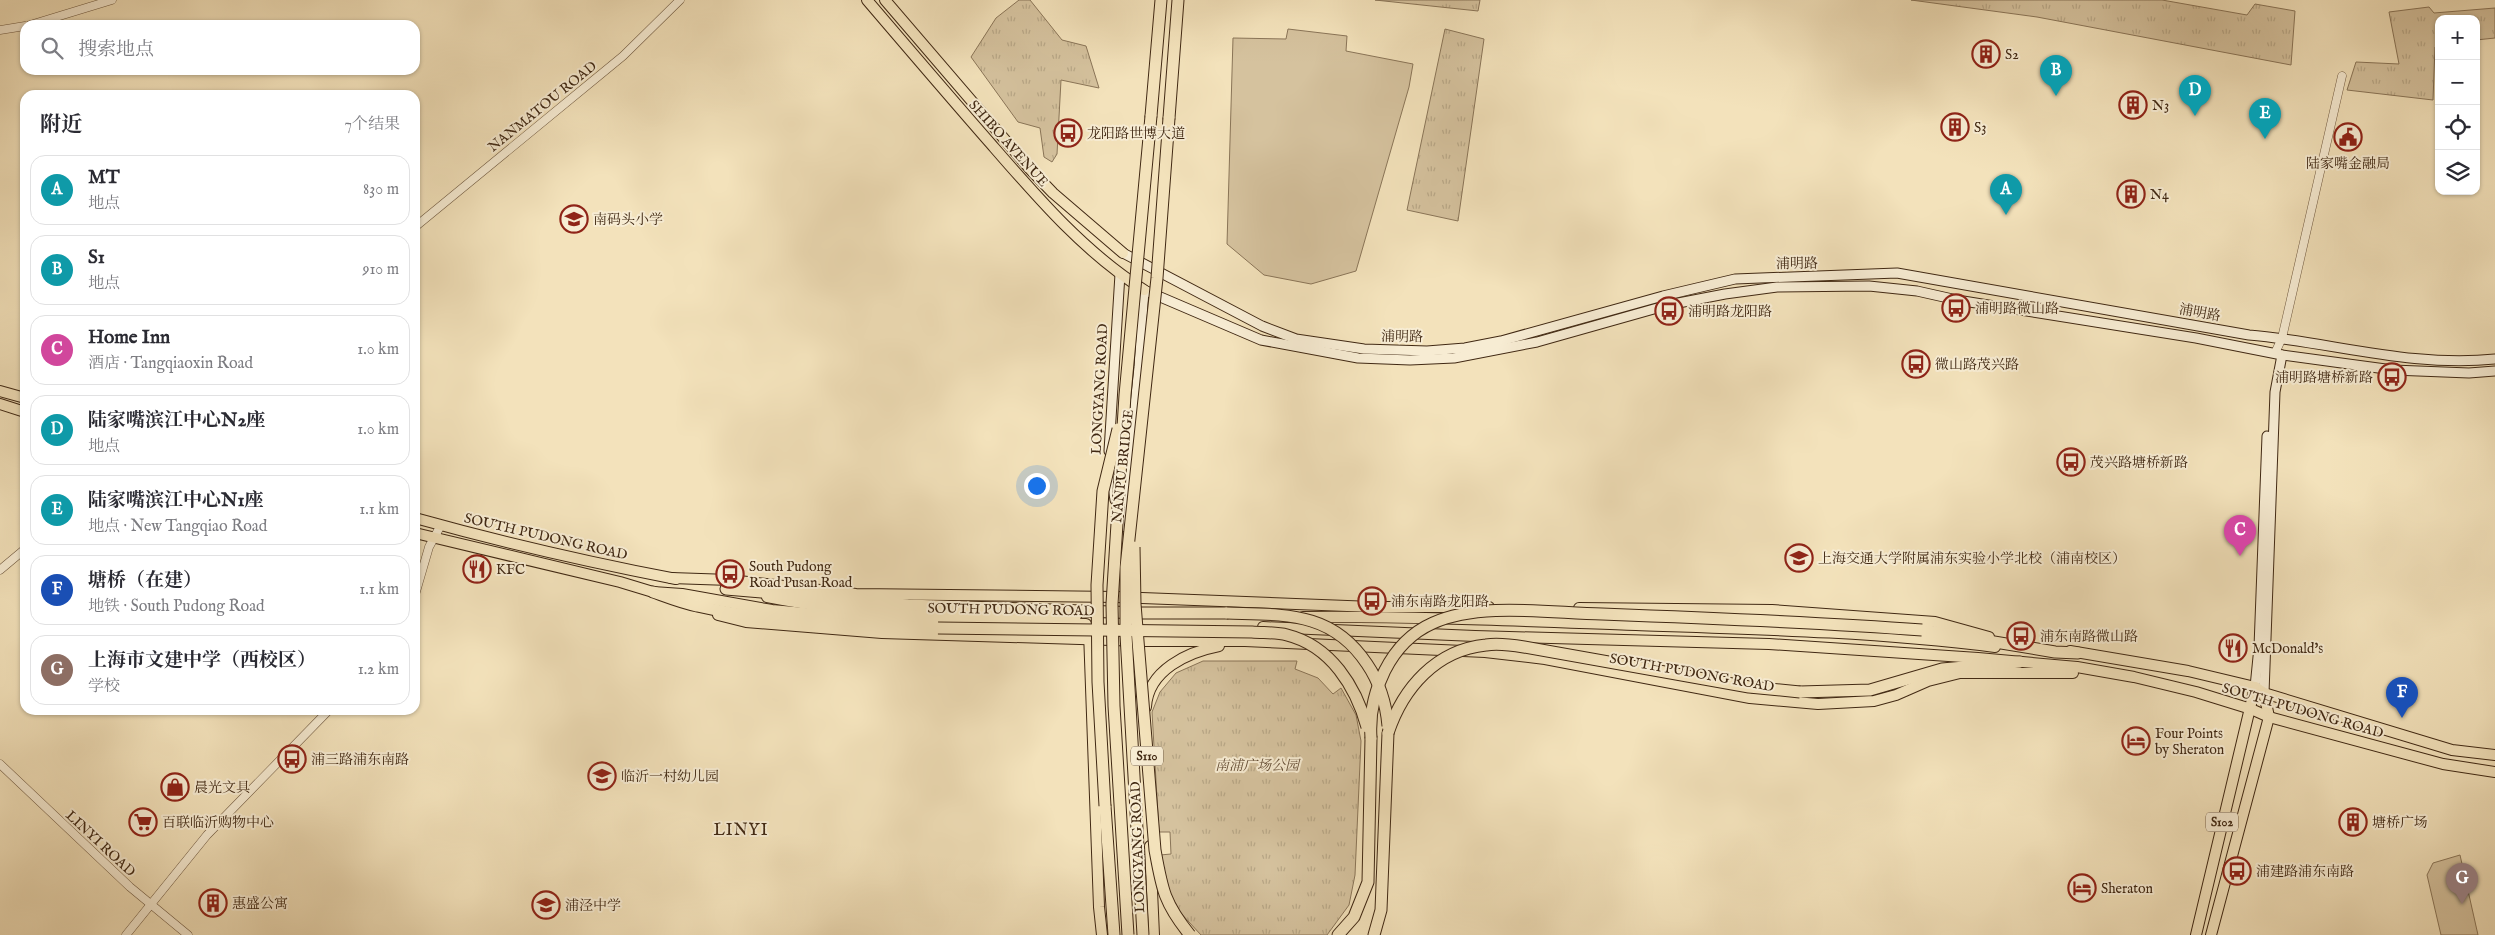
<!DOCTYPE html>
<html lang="zh">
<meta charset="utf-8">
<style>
:root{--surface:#fff;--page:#f7f7f7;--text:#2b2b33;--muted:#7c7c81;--line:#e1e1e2;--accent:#b45309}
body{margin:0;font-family:"IM FELL English","Noto Serif SC",serif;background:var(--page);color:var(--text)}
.controls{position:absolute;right:15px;top:15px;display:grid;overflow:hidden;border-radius:10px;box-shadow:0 1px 4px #0004}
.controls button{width:45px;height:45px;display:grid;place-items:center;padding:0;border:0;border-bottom:1px solid var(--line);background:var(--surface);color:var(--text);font:25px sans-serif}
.you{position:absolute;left:1036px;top:485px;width:18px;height:18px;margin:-12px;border:4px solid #fff;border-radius:50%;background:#1a73e8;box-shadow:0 0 0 8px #1a73e833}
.badge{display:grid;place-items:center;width:32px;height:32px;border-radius:50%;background:var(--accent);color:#fff;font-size:16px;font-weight:700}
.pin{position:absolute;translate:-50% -41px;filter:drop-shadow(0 1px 2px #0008)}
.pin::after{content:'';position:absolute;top:26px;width:18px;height:15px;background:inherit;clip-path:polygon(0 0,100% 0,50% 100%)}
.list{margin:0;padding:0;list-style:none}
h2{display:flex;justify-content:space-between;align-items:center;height:65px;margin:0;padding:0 20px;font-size:21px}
h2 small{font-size:16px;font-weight:400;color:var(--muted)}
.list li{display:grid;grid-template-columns:32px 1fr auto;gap:15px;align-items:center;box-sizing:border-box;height:70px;margin:0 10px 10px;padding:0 10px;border:1px solid var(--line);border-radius:15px}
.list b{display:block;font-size:19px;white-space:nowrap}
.list p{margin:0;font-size:16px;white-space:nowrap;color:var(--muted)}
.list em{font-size:16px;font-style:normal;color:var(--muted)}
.icon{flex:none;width:28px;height:28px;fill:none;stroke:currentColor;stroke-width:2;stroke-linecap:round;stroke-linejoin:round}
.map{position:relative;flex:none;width:2495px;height:935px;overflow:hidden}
.search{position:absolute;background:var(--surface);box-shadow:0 1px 4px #0004;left:20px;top:20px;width:400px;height:55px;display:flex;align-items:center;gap:12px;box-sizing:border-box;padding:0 18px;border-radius:15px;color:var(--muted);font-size:19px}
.panel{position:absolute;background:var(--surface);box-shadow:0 1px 4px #0004;left:20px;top:90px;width:400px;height:625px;border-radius:15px}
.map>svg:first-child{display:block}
.green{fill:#d5c29e;stroke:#8a7558}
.park{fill:url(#park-tufts);stroke:#8a7558}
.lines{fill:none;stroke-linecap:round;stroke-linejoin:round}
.tertiary-casing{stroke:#6d563d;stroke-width:9}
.secondary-casing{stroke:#402813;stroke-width:11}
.primary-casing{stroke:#402813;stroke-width:12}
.trunk-casing{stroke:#402813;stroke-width:13}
.tertiary{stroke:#f7ecd3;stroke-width:8}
.secondary{stroke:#f7ecd3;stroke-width:9}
.primary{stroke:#f3e2bb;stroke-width:10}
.trunk{stroke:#f3e2bb;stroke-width:11}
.trunk-bridge-casing{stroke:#402813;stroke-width:13;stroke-linecap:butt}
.trunk-bridge{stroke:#f3e2bb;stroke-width:11}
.labels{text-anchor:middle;stroke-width:4;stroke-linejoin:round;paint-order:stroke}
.shield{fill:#f7ecd3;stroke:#77634d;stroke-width:1}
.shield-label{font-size:12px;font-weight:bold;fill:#402813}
.poi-label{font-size:14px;fill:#402813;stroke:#f7ecd3;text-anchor:start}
.street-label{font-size:14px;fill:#402813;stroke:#f7ecd3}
.park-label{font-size:14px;font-style:italic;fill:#654e36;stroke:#f7ecd3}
.quarter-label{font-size:16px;letter-spacing:1px;fill:#402813;stroke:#f7ecd3}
</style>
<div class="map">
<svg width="2495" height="935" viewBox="0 0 2495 935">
<defs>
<pattern id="park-tufts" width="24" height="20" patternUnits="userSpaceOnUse" patternTransform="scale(1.25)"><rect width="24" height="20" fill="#d5c29e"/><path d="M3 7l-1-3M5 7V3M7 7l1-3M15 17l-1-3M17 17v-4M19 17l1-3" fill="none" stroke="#b8a787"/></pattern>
</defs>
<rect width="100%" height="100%" fill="#f3e2bb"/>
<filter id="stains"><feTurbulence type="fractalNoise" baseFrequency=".004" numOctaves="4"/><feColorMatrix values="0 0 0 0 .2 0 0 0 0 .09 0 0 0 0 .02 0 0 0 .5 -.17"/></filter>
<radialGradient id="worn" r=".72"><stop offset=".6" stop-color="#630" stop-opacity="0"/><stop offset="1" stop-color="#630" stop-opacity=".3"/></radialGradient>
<!-- green -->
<g class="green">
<path d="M1288 29 1347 36 1346 51 1413 64 1409 87 1356 271 1311 284 1264 275 1227 244 1233 38 1286 39Z"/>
<path d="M2460 855 2478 935H2441L2427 875 2433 863Z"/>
</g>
<!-- park -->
<g class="park">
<path d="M1019 0H1030L1062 40 1086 46 1099 88 1061 80 1057 154 1052 162 1044 157 1040 128 1018 122 971 57 996 18Z"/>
<path d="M1375 0H1480L1478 11Z"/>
<path d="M1911 0H2162L2247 15 2255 4 2295 11 2291 65 2037 17Z"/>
<path d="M2429 7 2434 13 2495 8V38L2476 40V19H2439V44L2435 47 2433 100 2347 90 2356 62 2399 64 2389 12Z"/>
<path d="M1445 29 1484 39 1458 221 1407 210Z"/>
<path d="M1203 661H1297L1295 669 1318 678 1333 694 1341 688 1356 715 1361 741 1355 875 1349 905 1327 935H1201L1165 896 1160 855 1171 854 1170 832H1159L1152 712 1160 692 1176 673Z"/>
</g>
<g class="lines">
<!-- tertiary casing -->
<g class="tertiary-casing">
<g id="tertiary">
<path d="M30 25 112 0"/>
<path d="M0 30 25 26"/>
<path d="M415 227 623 56 680 0"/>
<path d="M2275 353 2282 338 2342 76"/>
<path d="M0 570 25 549"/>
<path d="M415 595 429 547 441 525"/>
<path d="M0 764 130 887 188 935"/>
<path d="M126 935 207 835 329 710"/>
</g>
</g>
<!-- secondary casing -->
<g class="secondary-casing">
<g id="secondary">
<path d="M1123 253 1262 326 1296 339 1364 349 1427 351 1465 348 1501 341 1663 296 1735 279 1897 273 2249 335C2331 342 2412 368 2495 359"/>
<path d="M1109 451 1120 274"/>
<path d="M1110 469 1115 500"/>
<path d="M1122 527 1139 367 1144 290 1261 340 1358 358 1410 360 1454 358 1537 342 1668 305 1725 294 1777 287 1869 286 1917 291 1957 300 2196 338 2282 355 2393 370 2469 373 2495 371"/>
<path d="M2255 687 2259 647 2267 436"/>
<path d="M2264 693 2275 392 2282 355"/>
</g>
</g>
<!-- primary casing -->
<g class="primary-casing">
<g id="primary">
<path d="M867 0C908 48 949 96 991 144 1037 197 1084 252 1144 290"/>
<path d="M885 0 1030 169 1053 193 1123 253"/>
<path d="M0 391 25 398"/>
<path d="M0 404 25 412"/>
<path d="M415 518C501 542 588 562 676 579"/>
<path d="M415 533 620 582 653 592 682 594 772 610 815 614 904 620 1086 624"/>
<path d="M671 578 730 580 856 594 1116 597 1373 607H1489"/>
<path d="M767 597C868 617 973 617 1076 616"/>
<path d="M1579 608 1772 610 1935 622 1989 637"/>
<path d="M718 615 746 622 882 633 1143 641H1245L1485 652 1545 659 1750 698 1818 704 1874 701 1896 695 1928 681 1960 673H2073"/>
<path d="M1303 617C1414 616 1525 621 1636 625 1756 629 1876 632 1995 647"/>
<path d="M1263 627 1475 636 1769 644 1978 658 2077 667 2134 677 2196 692 2251 709 2269 717 2443 764 2495 772"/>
<path d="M1089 632 1099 907 1102 935"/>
<path d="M2070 651 2188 671 2255 687 2264 693 2452 750 2495 755"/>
<path d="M1146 707C1148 670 1188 652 1219 646"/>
<path d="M1150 846 1154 935"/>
<path d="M2196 935 2255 687"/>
<path d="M2211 935 2269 717 2264 693"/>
</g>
</g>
<!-- trunk casing -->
<g class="trunk-casing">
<g id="trunk">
<path d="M1151 116 1161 0"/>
<path d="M1169 118 1178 0"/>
<path d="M726 589 908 605 1141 613H1227"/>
<path d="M653 592C667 597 682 603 697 606 776 624 858 625 938 628"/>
<path d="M1922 630 2055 652 2078 653"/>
<path d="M1800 692 1870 690 1942 669 2020 662"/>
<path d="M1105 806 1114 935"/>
<path d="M1338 935 1354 917 1368 882 1371 738"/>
<path d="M1374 935 1381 910 1388 733"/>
</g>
</g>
<!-- tertiary -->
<use href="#tertiary" class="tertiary"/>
<!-- secondary -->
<use href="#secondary" class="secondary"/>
<!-- primary -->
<use href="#primary" class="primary"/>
<!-- trunk -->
<use href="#trunk" class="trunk"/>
<!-- trunk-bridge casing -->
<g class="trunk-bridge-casing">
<g id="trunk-bridge">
<path d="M1134 547 1135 604 1155 850C1162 889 1164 903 1190 935"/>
<path d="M1227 613C1285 615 1332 611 1367 664 1380 683 1386 703 1388 726"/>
<path d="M938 628 1252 632C1264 633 1276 632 1287 635 1331 646 1356 687 1367 727"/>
<path d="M1388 733C1403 688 1436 650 1486 645 1498 643 1512 645 1524 647L1749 687 1800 692"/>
<path d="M1371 738C1368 693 1390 642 1433 623 1480 602 1550 613 1602 614 1709 618 1815 622 1922 630"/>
<path d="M1105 806 1098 682 1097 585 1103 491 1118 429"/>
<path d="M1128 935 1114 706 1112 604 1125 395 1151 116"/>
<path d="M1143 935 1126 635V567L1157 278 1169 118"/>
</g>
</g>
<!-- trunk-bridge -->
<use href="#trunk-bridge" class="trunk-bridge"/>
</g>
<!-- icons -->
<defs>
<g id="building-ring" transform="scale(1.4375)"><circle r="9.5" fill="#f7ecd3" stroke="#8f2418" stroke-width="1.5"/><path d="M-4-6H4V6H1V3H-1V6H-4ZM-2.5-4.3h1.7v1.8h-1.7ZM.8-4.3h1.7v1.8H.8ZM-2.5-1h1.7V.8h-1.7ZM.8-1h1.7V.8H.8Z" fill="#8f2418"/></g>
<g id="bus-ring" transform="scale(1.4375)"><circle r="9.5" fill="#f7ecd3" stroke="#8f2418" stroke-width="1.5"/><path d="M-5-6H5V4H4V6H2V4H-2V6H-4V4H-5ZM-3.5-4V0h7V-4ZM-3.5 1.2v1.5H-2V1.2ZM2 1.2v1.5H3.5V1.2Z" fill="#8f2418"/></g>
<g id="civic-ring" transform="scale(1.4375)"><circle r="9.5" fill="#f7ecd3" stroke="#8f2418" stroke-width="1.5"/><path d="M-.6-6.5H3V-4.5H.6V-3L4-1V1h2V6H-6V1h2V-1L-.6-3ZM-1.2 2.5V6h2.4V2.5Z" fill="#8f2418"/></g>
<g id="school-ring" transform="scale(1.4375)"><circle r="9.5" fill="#f7ecd3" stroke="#8f2418" stroke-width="1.5"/><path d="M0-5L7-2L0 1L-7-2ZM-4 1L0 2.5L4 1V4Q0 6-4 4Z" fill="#8f2418"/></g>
<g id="restaurant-ring" transform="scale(1.4375)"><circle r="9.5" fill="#f7ecd3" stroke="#8f2418" stroke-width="1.5"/><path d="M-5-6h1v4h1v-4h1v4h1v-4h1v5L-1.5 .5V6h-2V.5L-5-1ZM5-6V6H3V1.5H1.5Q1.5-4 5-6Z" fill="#8f2418"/></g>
<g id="hotel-ring" transform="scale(1.4375)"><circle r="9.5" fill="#f7ecd3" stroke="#8f2418" stroke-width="1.5"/><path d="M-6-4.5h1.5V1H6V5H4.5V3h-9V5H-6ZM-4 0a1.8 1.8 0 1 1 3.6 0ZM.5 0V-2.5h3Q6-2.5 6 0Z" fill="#8f2418"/></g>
<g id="shop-ring" transform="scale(1.4375)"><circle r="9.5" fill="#f7ecd3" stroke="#8f2418" stroke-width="1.5"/><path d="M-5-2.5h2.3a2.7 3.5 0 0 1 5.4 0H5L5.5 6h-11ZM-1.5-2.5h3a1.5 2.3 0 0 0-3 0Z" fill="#8f2418"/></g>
<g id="supermarket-ring" transform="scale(1.4375)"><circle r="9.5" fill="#f7ecd3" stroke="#8f2418" stroke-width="1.5"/><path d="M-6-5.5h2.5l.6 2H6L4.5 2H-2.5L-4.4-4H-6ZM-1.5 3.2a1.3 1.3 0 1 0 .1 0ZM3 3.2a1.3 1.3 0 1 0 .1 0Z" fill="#8f2418"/></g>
</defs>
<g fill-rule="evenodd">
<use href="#building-ring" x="1986" y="54"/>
<use href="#building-ring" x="2133" y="105"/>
<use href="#building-ring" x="1955" y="127"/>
<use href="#bus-ring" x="1068" y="133"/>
<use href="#civic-ring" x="2348" y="137"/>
<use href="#building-ring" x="2131" y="194"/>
<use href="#school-ring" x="574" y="219"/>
<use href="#bus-ring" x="1956" y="308"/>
<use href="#bus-ring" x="1669" y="311"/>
<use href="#bus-ring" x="1916" y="364"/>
<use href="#bus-ring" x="2392" y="377"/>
<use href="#bus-ring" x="2071" y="462"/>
<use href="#school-ring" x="1799" y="558"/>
<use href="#restaurant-ring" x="477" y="569"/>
<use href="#bus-ring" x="730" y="574"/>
<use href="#bus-ring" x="1372" y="601"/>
<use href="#bus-ring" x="2021" y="636"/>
<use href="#restaurant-ring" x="2233" y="648"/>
<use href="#hotel-ring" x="2136" y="741"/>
<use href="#bus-ring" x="292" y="759"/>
<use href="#school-ring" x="602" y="776"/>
<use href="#shop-ring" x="175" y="787"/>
<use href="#supermarket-ring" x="143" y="822"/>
<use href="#building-ring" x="2353" y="822"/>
<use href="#bus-ring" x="2237" y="871"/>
<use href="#hotel-ring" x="2082" y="888"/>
<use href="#building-ring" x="213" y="903"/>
<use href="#school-ring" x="546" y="905"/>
</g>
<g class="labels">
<!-- shield labels -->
<g class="shield">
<rect x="1131" y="746.5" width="32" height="19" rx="4"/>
<rect x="2206" y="812.5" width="32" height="19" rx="4"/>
</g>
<g class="shield-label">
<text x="1147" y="760">S110</text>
<text x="2222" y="826">S102</text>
</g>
<!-- poi labels -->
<g class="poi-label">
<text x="2005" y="59">S2</text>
<text x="2152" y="110">N3</text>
<text x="1974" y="132">S3</text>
<text x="1087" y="138">龙阳路世博大道</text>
<text x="2348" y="168" text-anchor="middle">陆家嘴金融局</text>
<text x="2150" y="199">N4</text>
<text x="593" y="224">南码头小学</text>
<text x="1975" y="313">浦明路微山路</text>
<text x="1688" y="316">浦明路龙阳路</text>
<text x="1935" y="369">微山路茂兴路</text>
<text x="2373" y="382" text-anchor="end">浦明路塘桥新路</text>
<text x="2090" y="467">茂兴路塘桥新路</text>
<text x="1818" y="563">上海交通大学附属浦东实验小学北校（浦南校区）</text>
<text x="749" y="571">South Pudong<tspan x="749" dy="16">Road Pusan Road</tspan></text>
<text x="496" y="574">KFC</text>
<text x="1391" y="606">浦东南路龙阳路</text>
<text x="2040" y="641">浦东南路微山路</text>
<text x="2252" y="653">McDonald's</text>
<text x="2155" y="738">Four Points<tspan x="2155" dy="16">by Sheraton</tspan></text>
<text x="311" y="764">浦三路浦东南路</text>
<text x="621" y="781">临沂一村幼儿园</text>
<text x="194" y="792">晨光文具</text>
<text x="162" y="827">百联临沂购物中心</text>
<text x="2372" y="827">塘桥广场</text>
<text x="2256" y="876">浦建路浦东南路</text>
<text x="2101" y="893">Sheraton</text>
<text x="232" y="908">惠盛公寓</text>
<text x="565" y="910">浦泾中学</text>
</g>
<!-- street labels -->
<g class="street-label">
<text transform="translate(542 106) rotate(-39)" y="5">NANMATOU ROAD</text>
<text transform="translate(1009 143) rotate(48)" y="5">SHIBO AVENUE</text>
<text transform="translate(1797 263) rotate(-1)" y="5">浦明路</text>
<text transform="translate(2200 312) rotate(10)" y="5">浦明路</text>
<text transform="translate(1402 336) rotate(1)" y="5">浦明路</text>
<text transform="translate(1099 389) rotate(-87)" y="5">LONGYANG ROAD</text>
<text transform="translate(1122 466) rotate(-84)" y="5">NANPU BRIDGE</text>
<text transform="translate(546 536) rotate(13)" y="5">SOUTH PUDONG ROAD</text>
<text transform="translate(1011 609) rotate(1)" y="5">SOUTH PUDONG ROAD</text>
<text transform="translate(1692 672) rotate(10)" y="5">SOUTH PUDONG ROAD</text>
<text transform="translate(2303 710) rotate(16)" y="5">SOUTH PUDONG ROAD</text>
<text transform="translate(101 843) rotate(43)" y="5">LINYI ROAD</text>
<text transform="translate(1137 847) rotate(-92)" y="5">LONGYANG ROAD</text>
</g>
<!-- park labels -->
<g class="park-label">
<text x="1257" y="770">南浦广场公园</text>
</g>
<!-- quarter labels -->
<g class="quarter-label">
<text x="741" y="835">LINYI</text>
</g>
</g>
<rect width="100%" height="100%" filter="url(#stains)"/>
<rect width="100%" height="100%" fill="url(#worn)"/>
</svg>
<div class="controls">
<button>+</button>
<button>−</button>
<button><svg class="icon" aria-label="locate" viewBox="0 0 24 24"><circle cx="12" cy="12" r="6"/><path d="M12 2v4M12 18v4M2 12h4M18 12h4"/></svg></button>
<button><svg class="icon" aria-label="layers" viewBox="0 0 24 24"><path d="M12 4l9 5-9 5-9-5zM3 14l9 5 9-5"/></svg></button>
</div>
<div class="you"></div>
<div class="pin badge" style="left:2006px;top:215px;background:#0f9aa8">A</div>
<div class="pin badge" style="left:2056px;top:96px;background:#0f9aa8">B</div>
<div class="pin badge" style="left:2240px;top:556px;background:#d1479c">C</div>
<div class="pin badge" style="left:2195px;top:116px;background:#0f9aa8">D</div>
<div class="pin badge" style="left:2265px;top:139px;background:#0f9aa8">E</div>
<div class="pin badge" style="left:2402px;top:718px;background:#1a4fb4">F</div>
<div class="pin badge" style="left:2462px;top:904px;background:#8d6e63">G</div>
<div class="search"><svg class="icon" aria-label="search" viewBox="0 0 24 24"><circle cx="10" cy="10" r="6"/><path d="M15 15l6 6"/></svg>搜索地点</div>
<section class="panel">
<h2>附近<small>7个结果</small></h2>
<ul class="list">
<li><span class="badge" style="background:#0f9aa8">A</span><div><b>MT</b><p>地点</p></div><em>830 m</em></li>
<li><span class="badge" style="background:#0f9aa8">B</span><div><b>S1</b><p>地点</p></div><em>910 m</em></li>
<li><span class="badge" style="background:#d1479c">C</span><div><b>Home Inn</b><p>酒店 · Tangqiaoxin Road</p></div><em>1.0 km</em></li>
<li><span class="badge" style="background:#0f9aa8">D</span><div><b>陆家嘴滨江中心N2座</b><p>地点</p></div><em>1.0 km</em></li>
<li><span class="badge" style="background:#0f9aa8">E</span><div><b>陆家嘴滨江中心N1座</b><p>地点 · New Tangqiao Road</p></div><em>1.1 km</em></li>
<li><span class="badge" style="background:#1a4fb4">F</span><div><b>塘桥（在建）</b><p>地铁 · South Pudong Road</p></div><em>1.1 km</em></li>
<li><span class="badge" style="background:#8d6e63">G</span><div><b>上海市文建中学（西校区）</b><p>学校</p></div><em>1.2 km</em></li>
</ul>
</section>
</div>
